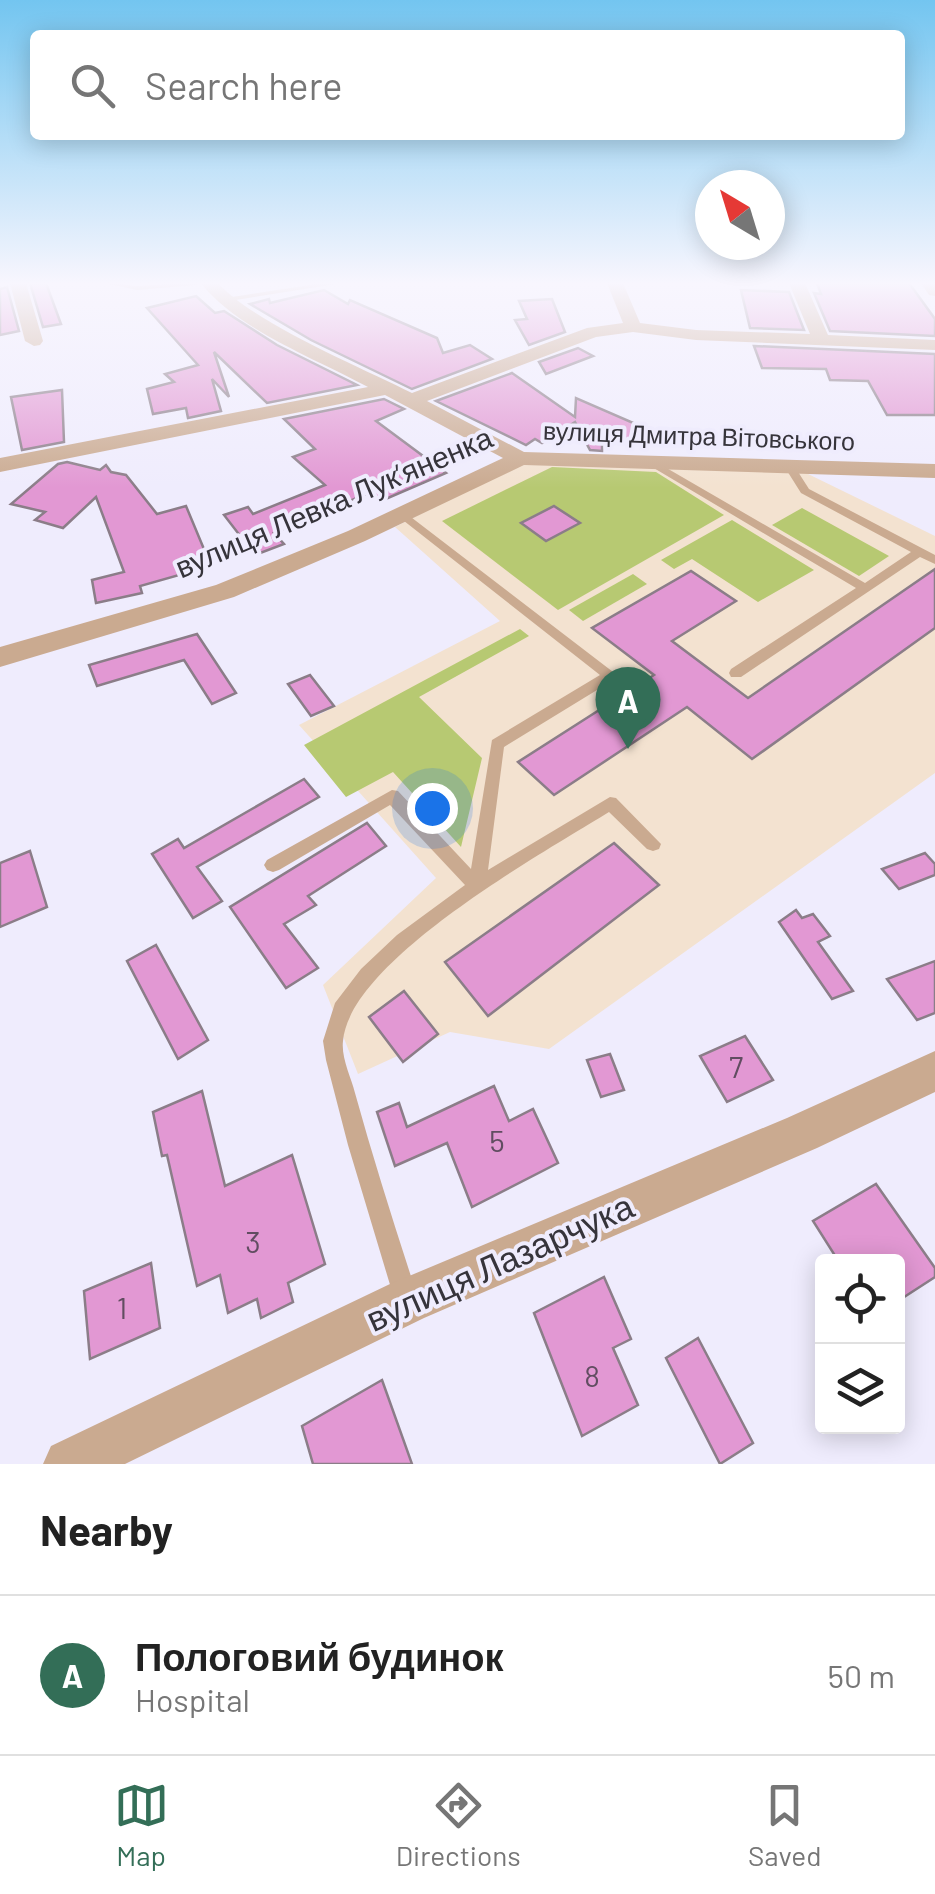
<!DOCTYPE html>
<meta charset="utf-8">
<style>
:root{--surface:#fff;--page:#f6f6f6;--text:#222;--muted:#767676;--line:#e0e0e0;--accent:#336e57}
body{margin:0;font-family:Barlow,sans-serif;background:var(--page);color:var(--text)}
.controls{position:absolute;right:30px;bottom:30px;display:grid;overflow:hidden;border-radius:10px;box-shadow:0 5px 25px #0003}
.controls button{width:90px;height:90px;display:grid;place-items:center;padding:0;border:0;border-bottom:2px solid var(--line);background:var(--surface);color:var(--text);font:50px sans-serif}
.compass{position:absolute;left:695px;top:170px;width:90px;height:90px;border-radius:50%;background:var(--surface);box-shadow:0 5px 25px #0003;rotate:322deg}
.you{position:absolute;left:432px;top:808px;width:35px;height:35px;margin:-25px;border:8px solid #fff;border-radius:50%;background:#1a73e8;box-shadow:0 0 0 15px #1a73e833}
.badge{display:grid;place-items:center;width:65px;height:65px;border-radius:50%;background:var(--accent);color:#fff;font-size:32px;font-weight:700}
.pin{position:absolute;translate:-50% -82px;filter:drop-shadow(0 2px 5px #0008)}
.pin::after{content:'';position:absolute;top:52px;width:35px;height:30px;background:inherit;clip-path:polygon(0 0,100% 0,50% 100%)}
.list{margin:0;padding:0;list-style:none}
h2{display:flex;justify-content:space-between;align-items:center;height:130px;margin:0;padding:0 40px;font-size:42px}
h2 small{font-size:32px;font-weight:400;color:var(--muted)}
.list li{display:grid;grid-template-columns:65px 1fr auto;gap:30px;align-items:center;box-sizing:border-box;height:160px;padding:0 40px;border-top:2px solid var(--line)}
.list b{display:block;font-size:38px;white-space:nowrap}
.list p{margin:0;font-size:32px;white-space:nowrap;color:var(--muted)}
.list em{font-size:32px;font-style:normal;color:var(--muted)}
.icon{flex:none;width:55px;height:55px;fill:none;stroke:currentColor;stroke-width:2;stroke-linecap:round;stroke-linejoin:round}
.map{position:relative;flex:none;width:935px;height:1464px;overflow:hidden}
.search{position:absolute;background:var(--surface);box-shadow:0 5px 25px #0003;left:30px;right:30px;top:30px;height:110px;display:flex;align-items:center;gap:25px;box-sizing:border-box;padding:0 35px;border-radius:10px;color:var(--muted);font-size:38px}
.sheet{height:290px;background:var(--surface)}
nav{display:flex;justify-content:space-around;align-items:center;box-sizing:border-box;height:140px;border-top:2px solid var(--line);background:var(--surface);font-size:28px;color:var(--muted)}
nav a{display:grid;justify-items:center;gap:5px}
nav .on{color:var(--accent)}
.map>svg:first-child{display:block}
.medical{fill:#f3e2d0}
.green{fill:#b7c972}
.building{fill:#e298d3;stroke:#8b7d88;stroke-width:2.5}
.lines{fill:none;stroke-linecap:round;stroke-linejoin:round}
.lane{fill:#caaa90;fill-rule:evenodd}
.street{fill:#caaa90;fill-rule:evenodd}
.labels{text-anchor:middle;stroke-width:8;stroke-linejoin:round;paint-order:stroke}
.far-street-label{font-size:25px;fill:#36343b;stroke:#efecfd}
.street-label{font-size:30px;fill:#36343b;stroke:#efecfd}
.near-number-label{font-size:30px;fill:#614d61}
.near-street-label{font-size:35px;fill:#36343b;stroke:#efecfd}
</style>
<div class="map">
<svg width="935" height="1464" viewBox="0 0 935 1464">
<rect width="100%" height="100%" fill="#efecfd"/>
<!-- medical -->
<path class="medical" d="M522 462 804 472 935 536V773L549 1049 450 1032 358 1074 323 985 436 878 299 725 500 621 395 527Z"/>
<!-- green -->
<g class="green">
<path d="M552 467 656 472 724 515 558 610 442 521Z"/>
<path d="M802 508 889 556 859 576 772 525Z"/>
<path d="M732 520 814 570 758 602 692 559 674 569 661 560Z"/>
<path d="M633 574 647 584 583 621 569 610Z"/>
<path d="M520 629 529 636 419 697 482 758 461 847 393 772 346 797 304 745Z"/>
</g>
<!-- building -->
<g class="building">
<path d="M30 283H46L61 324 43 327Z"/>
<path d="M817 283H909L935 319V336L830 331 814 293 821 294Z"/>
<path d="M7 287 19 331 0 335V289Z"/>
<path d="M324 290 348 304 350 300 437 338 443 353 470 345 492 359 412 389 311 340 250 304 269 299 270 303Z"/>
<path d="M741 290 789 292 804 330 750 328Z"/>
<path d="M196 296 215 313 224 311 277 345 357 385 267 403 214 352 229 397 212 379 221 411 188 418 186 408 153 414 147 389 174 382 165 374 198 365 147 308Z"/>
<path d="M552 299 565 332 529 345 515 320 527 319 519 301Z"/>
<path d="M754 346 935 354V415H887L868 381 830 380 826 369 762 368Z"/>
<path d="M578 348 593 356 546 374 539 362Z"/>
<path d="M512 373 575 417 576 398 677 442H602V451L590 450 575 422 542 443 535 439 526 445 436 401Z"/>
<path d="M62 390 64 442 22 450 11 397Z"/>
<path d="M384 399 404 409 376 421 446 473 381 501 371 492 274 533 284 544 255 555 224 515 248 507 253 514 325 485 293 457 315 449 284 419Z"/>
<path d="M67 462 100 470 106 465 111 472 126 475 157 514 186 506 211 566 140 586 142 593 96 603 92 580 124 572 96 497 63 528 35 520 45 512 11 504 58 464Z"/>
<path d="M554 506 580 523 546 541 521 523Z"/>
<path d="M935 569V628L752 759 687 707 554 795 518 762 654 675 592 628 691 571 736 601 672 641 748 698Z"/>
<path d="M197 634 236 693 212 704 184 660 97 686 89 665Z"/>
<path d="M310 675 334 706 311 716 288 684Z"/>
<path d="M304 779 319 797 197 867 222 901 193 918 152 854 178 839 184 848Z"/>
<path d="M367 823 386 846 308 896 316 905 284 924 318 968 286 988 230 907Z"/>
<path d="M614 843 659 885 488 1016 445 962Z"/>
<path d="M30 851 47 907 0 927V863Z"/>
<path d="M925 853 935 864V875L899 889 882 869Z"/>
<path d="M796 910 802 918 813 914 830 936 818 942 853 991 832 999 779 922Z"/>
<path d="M156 945 208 1040 178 1059 127 961Z"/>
<path d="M935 961V1013L917 1020 887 979Z"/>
<path d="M404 991 438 1034 403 1062 369 1017Z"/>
<path d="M745 1036 773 1080 727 1102 700 1056Z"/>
<path d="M610 1054 624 1090 601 1097 587 1060Z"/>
<path d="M494 1086 509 1121 533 1109 558 1163 472 1207 447 1143 395 1166 377 1112 399 1103 407 1127Z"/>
<path d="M202 1091 225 1186 292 1155 325 1264 288 1283 293 1302 261 1318 257 1299 228 1313 220 1275 197 1286 167 1155 162 1156 153 1112Z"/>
<path d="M876 1184 935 1268V1277L898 1301V1262H839L813 1221Z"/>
<path d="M151 1263 160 1328 90 1359 84 1291Z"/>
<path d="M604 1277 631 1339 613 1348 638 1405 582 1436 534 1313Z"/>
<path d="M698 1338 753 1443 720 1464 666 1358Z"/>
<path d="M382 1380 412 1464H313L302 1426Z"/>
</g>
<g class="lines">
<!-- lane -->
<g class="lane">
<path d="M105 283 137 286 199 283 195 285 137 290Z"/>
<path d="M323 283H342L223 302 219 299Z"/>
<path d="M651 459 865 583 911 552 801 493 784 466 793 464 809 489 935 555V564L920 557 741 677H731L729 673 731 669 856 588 647 464V460Z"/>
<path d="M403 511 617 675 615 679 504 747 488 870 610 797 616 798 661 844 659 849 653 851 647 849 609 812C543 853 350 960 343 1041 341 1058 351 1077 355 1093 374 1162 396 1230 418 1298L414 1306 406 1310 398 1306 394 1298 348 1145 326 1060 323 1041 335 1003 361 969 397 935 465 885 390 805 279 870 273 872 267 870 264 865 267 860 392 790 398 791 471 869 492 740 600 675 399 517 397 515Z"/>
</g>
<!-- street -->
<g class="street">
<path d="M10 283H26L43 341 40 345 34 346 25 341Z"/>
<path d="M201 283H218C254 323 360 367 412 393L587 328 623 323 607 283H623L640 323 696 330 810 334 789 283H805L828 335 935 340V350L696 340 633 332 596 337 427 401 524 452 935 464V478L524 465 365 541 234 597 0 667V647L216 585 348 531 503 458 385 395 0 472V458L368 387C317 359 236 329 201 283Z"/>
<path d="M921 283H935V296L929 295Z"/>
<path d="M935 1051V1092L817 1148 424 1318 125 1464H43L51 1446 390 1284 787 1118Z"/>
</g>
</g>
<!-- sky -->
<linearGradient id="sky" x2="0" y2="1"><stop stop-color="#73c5f0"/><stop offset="0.58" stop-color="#f8f6fe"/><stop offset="1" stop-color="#f8f6fe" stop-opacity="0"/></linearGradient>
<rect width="935" height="488" fill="url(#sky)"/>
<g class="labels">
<!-- far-street labels -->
<g class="far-street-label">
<text transform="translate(699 436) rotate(2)" y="9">вулиця Дмитра Вітовського</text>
</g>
<!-- street labels -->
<g class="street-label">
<text transform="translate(334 503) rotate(-23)" y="10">вулиця Левка Лукʼяненка</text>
</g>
<!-- near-number labels -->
<g class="near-number-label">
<text x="736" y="1078">7</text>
<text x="497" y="1152">5</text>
<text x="253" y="1253">3</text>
<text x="122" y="1319">1</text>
<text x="592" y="1387">8</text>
</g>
<!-- near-street labels -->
<g class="near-street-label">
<text transform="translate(500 1263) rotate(-24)" y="12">вулиця Лазарчука</text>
</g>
</g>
</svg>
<div class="controls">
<button><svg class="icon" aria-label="locate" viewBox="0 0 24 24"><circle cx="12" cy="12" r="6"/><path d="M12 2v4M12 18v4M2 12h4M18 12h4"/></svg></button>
<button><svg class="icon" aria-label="layers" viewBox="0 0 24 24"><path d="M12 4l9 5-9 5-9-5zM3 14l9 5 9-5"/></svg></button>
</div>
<svg class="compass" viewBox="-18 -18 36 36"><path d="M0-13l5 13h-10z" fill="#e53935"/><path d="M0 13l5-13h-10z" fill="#767676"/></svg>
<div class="you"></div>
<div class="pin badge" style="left:628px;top:749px">A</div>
<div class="search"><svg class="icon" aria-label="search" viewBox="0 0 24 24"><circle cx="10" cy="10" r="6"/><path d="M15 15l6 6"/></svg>Search here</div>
</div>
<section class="sheet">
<h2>Nearby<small></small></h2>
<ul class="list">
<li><span class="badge">A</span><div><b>Пологовий будинок</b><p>Hospital</p></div><em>50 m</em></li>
</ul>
</section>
<nav>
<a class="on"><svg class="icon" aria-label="map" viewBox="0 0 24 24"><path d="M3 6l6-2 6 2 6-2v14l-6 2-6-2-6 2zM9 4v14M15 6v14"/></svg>Map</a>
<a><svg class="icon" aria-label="directions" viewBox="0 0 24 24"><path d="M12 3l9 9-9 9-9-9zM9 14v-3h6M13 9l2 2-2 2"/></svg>Directions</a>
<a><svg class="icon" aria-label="saved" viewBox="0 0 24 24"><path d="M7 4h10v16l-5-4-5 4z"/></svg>Saved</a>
</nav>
